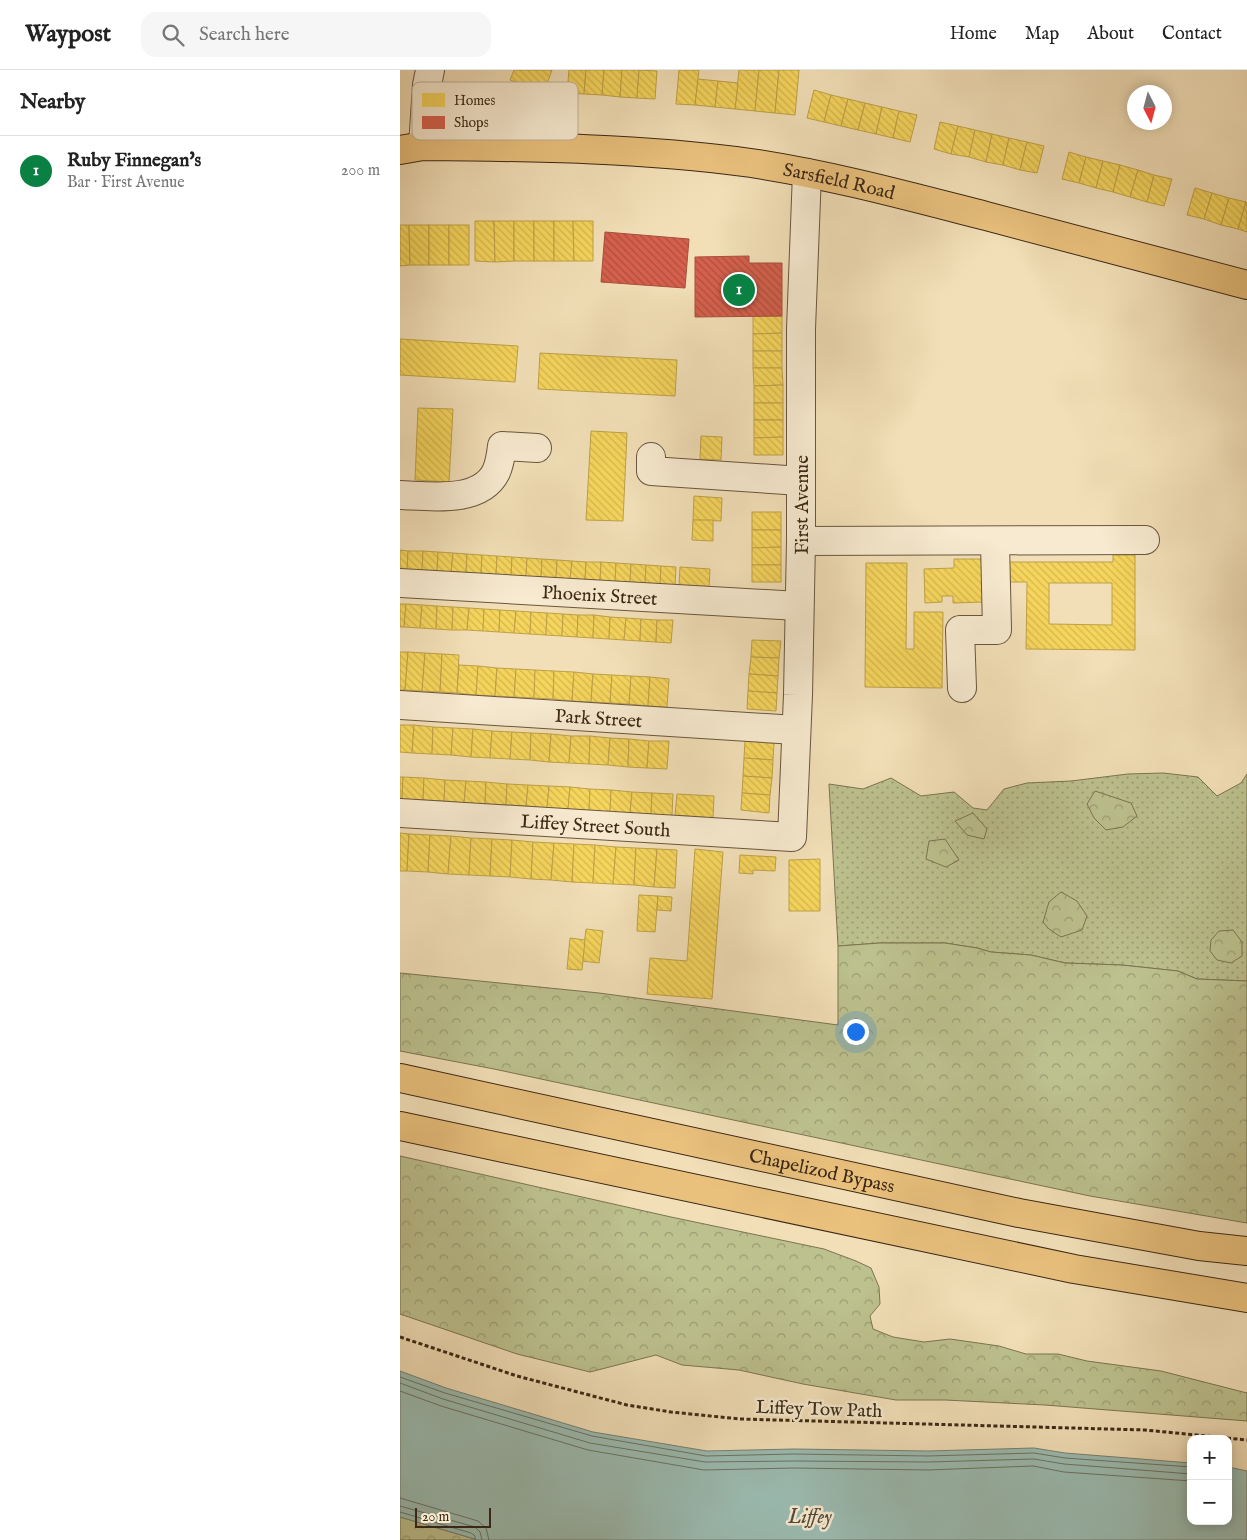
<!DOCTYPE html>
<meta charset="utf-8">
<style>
:root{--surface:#fff;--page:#f6f6f6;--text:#222;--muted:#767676;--line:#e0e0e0;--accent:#0b8043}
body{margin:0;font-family:"IM FELL English",serif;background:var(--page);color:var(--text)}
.controls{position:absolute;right:15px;bottom:15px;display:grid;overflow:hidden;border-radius:10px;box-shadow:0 2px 12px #0003}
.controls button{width:45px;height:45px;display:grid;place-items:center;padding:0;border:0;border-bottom:1px solid var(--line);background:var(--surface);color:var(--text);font:25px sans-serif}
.compass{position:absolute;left:727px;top:15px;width:45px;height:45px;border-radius:50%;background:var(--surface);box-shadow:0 2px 12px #0003;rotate:174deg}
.scale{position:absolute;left:15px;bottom:12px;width:76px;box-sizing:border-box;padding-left:5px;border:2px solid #3b2816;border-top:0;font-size:14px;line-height:18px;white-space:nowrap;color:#3b2816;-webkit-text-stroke:4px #f7ead0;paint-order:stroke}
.you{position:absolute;left:455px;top:961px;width:18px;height:18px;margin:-12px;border:4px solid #fff;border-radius:50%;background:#1a73e8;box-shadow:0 0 0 8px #1a73e833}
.badge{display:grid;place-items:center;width:32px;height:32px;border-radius:50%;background:var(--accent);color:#fff;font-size:16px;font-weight:700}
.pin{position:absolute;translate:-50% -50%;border:2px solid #fff;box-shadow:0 1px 5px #0006}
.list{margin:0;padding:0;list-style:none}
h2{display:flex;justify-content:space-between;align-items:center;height:65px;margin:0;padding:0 20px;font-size:21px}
h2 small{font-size:16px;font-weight:400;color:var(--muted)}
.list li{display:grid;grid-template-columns:32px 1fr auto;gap:15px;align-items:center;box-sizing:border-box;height:70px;padding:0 20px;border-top:1px solid var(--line)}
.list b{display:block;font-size:19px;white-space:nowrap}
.list p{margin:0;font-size:16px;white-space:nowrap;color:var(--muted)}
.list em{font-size:16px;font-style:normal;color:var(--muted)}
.icon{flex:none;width:28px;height:28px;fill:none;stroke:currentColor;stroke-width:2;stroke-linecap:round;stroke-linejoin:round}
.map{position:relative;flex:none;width:847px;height:1470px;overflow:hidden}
header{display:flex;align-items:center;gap:30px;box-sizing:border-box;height:70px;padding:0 25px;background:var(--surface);border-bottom:1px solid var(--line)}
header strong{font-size:24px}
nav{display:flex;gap:28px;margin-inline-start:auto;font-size:18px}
.search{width:350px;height:45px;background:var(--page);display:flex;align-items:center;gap:12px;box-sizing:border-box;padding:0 18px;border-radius:15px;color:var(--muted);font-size:19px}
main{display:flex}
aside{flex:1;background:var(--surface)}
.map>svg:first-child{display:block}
.grass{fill:url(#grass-dots);stroke:#7c7452}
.forest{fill:url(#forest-crowns);stroke:#7c7452}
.water{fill:#9bbcb2;stroke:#758174}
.homes{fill:url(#homes-back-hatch);stroke:#bea147;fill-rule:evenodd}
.shops{fill:url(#shops-back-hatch);stroke:#a84f3c}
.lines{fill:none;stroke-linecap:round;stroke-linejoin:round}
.shore{stroke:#6b7264;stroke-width:1}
.minor-casing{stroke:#69563e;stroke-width:30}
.major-casing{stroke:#3b2816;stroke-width:30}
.path{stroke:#3b2816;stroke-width:3;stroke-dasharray:4 2.5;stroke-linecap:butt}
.minor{stroke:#f7ead0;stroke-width:28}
.major{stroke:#e9c07c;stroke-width:28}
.labels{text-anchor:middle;stroke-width:5;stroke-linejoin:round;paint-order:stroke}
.street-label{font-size:19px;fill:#3b2816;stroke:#f7ead0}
.water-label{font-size:20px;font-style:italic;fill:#534d3d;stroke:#f7ead0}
.key{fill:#f7ead0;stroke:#bfb098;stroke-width:1}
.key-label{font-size:14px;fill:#3b2816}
</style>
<header>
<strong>Waypost</strong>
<div class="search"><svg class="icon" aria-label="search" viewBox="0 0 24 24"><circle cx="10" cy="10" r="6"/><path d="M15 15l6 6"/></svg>Search here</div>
<nav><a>Home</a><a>Map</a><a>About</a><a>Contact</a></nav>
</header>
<main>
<aside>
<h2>Nearby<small></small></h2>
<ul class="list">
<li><span class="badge">1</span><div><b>Ruby Finnegan's</b><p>Bar · First Avenue</p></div><em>200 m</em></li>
</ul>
</aside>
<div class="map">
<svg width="847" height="1470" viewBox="0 0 847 1470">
<defs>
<pattern id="grass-dots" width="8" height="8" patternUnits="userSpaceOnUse" patternTransform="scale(1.25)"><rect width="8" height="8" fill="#bcc18e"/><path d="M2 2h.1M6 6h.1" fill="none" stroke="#9a9d73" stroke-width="1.8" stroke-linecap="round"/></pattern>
<pattern id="forest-crowns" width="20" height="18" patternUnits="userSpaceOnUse" patternTransform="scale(1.25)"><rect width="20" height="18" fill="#bcc18e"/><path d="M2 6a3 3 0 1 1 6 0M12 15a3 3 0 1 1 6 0" fill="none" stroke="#9a9d73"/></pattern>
<pattern id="homes-back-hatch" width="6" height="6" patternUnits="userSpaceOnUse" patternTransform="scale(1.25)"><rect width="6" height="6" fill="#f6d55c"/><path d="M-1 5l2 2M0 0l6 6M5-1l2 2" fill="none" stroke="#d4b74f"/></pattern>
<pattern id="shops-back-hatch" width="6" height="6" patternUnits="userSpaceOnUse" patternTransform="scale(1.25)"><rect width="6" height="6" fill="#d6604d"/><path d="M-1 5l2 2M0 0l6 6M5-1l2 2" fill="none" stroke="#af4f3f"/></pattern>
</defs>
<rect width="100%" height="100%" fill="#f2dfb7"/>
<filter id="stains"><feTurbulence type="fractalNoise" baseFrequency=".004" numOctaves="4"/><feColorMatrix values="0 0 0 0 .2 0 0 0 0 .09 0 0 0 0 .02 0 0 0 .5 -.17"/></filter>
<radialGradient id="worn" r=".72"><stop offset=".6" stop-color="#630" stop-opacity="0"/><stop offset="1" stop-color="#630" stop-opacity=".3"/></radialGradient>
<!-- grass -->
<path class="grass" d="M763 703 798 707 817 726 841 713 847 704V911L797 909 778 901 722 895 665 893 631 885 591 882 577 878 545 873H480L438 876 429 714 463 719 491 708 521 726 554 722 573 738 587 740 604 719 627 713 671 711 728 704Z"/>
<!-- forest -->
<g class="forest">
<path d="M695 721 731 733 737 746 723 757 706 760 694 748 687 734Z"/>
<path d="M573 743 587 759 584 769 567 765 555 751Z"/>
<path d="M545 769 559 790 546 797 526 789 529 771Z"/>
<path d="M661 822 677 831 687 846 682 860 661 867 649 859 643 852 649 832Z"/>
<path d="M833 860 842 872V886L831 893 817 890 810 881 811 870 819 861Z"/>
<path d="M480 873H545L577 878 591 882 631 885 665 893 722 895 778 901 797 909 847 911V1153L690 1126 94 999 0 981V903L199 923 438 955V876Z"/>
<path d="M0 1086 271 1147 424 1179 456 1191 471 1198 479 1217 480 1234 470 1246 473 1259 493 1267 524 1272 550 1269 599 1276 626 1284H658L687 1291 761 1301 847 1323V1351L645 1335 545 1330H496L403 1314 339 1300 282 1295 256 1285 190 1302 117 1284 0 1244Z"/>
<path d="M0 1447 78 1470H0Z"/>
</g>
<!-- water -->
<path class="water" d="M0 1301 46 1318 193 1362 307 1381 394 1379 528 1381 634 1378 665 1383 791 1393V1451H828V1397L847 1401V1470H78L0 1447Z"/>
<!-- homes -->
<g class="homes">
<path d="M114 0H152L144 22 110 10Z"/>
<path d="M169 0H186L184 24 167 23Z"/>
<path d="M186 0H204L202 25 184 24Z"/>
<path d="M204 0H222L220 27 202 25Z"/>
<path d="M222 0H239L237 28 220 27Z"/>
<path d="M239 0 257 1 255 29 237 28Z"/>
<path d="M279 0H299L295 35 276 34Z"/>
<path d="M339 0H359L355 41 335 39Z"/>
<path d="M359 0H379L375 43 355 41Z"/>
<path d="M379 0H399L395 45 375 43Z"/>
<path d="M298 9 318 11 315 37 295 35Z"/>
<path d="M318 11 338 13 335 39 315 37Z"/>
<path d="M414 20 431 25 424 52 407 48Z"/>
<path d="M431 25 448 29 441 56 424 52Z"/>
<path d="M448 29 465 33 458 60 441 56Z"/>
<path d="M465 33 482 37 476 64 458 60Z"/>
<path d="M482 37 499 41 493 68 476 64Z"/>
<path d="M499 41 517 45 510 72 493 68Z"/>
<path d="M540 52 558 56 551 84 534 79Z"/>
<path d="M558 56 575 60 569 87 551 84Z"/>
<path d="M575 60 592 64 586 92 569 87Z"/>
<path d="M592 64 609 68 603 95 586 92Z"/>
<path d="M609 68 627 72 620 100 603 95Z"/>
<path d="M627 72 644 76 637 103 620 100Z"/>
<path d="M669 82 686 87 679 113 662 109Z"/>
<path d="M686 87 703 91 696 118 679 113Z"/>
<path d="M703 91 720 95 713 122 696 118Z"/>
<path d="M720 95 738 100 730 127 713 122Z"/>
<path d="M738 100 754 105 747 132 730 127Z"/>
<path d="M754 105 772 109 764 136 747 132Z"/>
<path d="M795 118 812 123 804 149 787 145Z"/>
<path d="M812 123 829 128 821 155 804 149Z"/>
<path d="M829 128 846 132 838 159 821 155Z"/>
<path d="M846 132 847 133V162L838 159Z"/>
<path d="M75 151H94L95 192 75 191Z"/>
<path d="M94 151H114V191L95 192Z"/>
<rect x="114" y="151" width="20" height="40"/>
<rect x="134" y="151" width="20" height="40"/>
<path d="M154 151H173L174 191H154Z"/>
<path d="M173 151H193V191H174Z"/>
<path d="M0 155H9L10 195 0 196Z"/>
<path d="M9 155H29V195H10Z"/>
<rect x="29" y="155" width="20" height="40"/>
<rect x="49" y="155" width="20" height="40"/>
<path d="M353 246H382V263L353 264Z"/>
<path d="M382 263V281H353V264Z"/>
<path d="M0 269 118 276 115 312 0 305Z"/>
<rect x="353" y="281" width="29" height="17"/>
<path d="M140 283 277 290 275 326 138 319Z"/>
<path d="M353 298H382L383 315 354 316Z"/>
<path d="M383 315V333H354V316Z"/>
<rect x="354" y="333" width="29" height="17"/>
<path d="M18 338 53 339 49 412 15 410Z"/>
<path d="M354 350H383V367L354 368Z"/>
<path d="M191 361 227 363 223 451 186 450Z"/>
<path d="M301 366 322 367 321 390 300 389Z"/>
<path d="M383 367V385H354V368Z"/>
<path d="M294 426 322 428 321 451 293 450Z"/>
<rect x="352" y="442" width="29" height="18"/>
<path d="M293 450H313V471L292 470Z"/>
<path d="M352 460H381V477L352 478Z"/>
<path d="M381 477V495H352V478Z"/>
<path d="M0 480 8 481 7 500H0Z"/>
<path d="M8 481H23L22 501 7 500Z"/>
<path d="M23 481 38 482 37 502 22 501Z"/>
<path d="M38 482 53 483 51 503 37 502Z"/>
<path d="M53 483 67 484 66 504 51 503Z"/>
<path d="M67 484 82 485 81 504H66Z"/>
<path d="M82 485 97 486 96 505 81 504Z"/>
<path d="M713 485H735V580L626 579 627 512H605V492H713ZM649 513H712V555L649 554Z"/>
<path d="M97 486 112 487 111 506 96 505Z"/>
<path d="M112 487 127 488 126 507 111 506Z"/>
<path d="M127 488 142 489 141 508 126 507Z"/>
<path d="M142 489 157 490 156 509 141 508Z"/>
<path d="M554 489H582L583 532 553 533V526H542V532L525 533 524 499 554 498Z"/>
<path d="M157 490 172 491 170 510 156 509Z"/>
<path d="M172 491 186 492 185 510H170Z"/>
<path d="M186 492H201L200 511 185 510Z"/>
<path d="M201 492 216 493 215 512 200 511Z"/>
<path d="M216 493 231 494 230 513 215 512Z"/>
<path d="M466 493H507L506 579H514V542H543L542 618 465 617Z"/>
<path d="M231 494 246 495 245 514 230 513Z"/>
<path d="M246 495 261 496 260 515 245 514Z"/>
<rect x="352" y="495" width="29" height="17"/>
<path d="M261 496 276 497 275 516 260 515Z"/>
<path d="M280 497 310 499 309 518 279 516Z"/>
<path d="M0 534H6L4 557H0Z"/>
<path d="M6 534 22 535 20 558 4 557Z"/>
<path d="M22 535 37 536 36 559 20 558Z"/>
<path d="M37 536 53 537 52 560 36 559Z"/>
<path d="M53 537 69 538 67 560H52Z"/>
<path d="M69 538 84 539 83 561 67 560Z"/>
<path d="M84 539 100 540 99 562 83 561Z"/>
<path d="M100 540 116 541 114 563 99 562Z"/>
<path d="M116 541 131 542 130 564 114 563Z"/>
<path d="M131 542 147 543 146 565 130 564Z"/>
<path d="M147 543 163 544 162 566 146 565Z"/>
<path d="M163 544 178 545 177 567 162 566Z"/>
<path d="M178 545H194L193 568 177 567Z"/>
<path d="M194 545 210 547 209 569 193 568Z"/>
<path d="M210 547 226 548 224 570 209 569Z"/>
<path d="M226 548 241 549 240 571 224 570Z"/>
<path d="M241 549 257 550 256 572 240 571Z"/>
<path d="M257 550H273L271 573 256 572Z"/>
<path d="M352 570 381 571 379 588 351 587Z"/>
<path d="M0 582H8L5 620H0Z"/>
<path d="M8 582 25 583 22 621 5 620Z"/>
<path d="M25 583 42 584 40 622 22 621Z"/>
<path d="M42 584 59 585 57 623 40 622Z"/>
<path d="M351 587 379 588 378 606 349 604Z"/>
<path d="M59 595 78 596 76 625 57 623Z"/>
<path d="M78 596 97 598 95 626 76 625Z"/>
<path d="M97 598 116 599 114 627 95 626Z"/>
<path d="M116 599 135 600 134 628 114 627Z"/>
<path d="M135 600 154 601 153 629 134 628Z"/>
<path d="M154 601 174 602 172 631 153 629Z"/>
<path d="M174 602 193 604 191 632 172 631Z"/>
<path d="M193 604 212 605 210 633 191 632Z"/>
<path d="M349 604 378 606 377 623 348 621Z"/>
<path d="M212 605 231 606 229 634 210 633Z"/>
<path d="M231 606 250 607 248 636 229 634Z"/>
<path d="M250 607 269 609 267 637 248 636Z"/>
<path d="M348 621 377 623 376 641 347 639Z"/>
<path d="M0 655H14L12 683 0 682Z"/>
<path d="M14 655 33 657 32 684 12 683Z"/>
<path d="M33 657 53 658 51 685 32 684Z"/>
<path d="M53 658 73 659 71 687 51 685Z"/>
<path d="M73 659 92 661 90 688 71 687Z"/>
<path d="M92 661 112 662 110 689 90 688Z"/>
<path d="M112 662 131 663 130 690 110 689Z"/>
<path d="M131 663 151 664 149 692 130 690Z"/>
<path d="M151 664 171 666 169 693 149 692Z"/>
<path d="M171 666H190L189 694 169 693Z"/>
<path d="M190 666 210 668 208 695 189 694Z"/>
<path d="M210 668 229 669 228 697 208 695Z"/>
<path d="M229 669 249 671 247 698 228 697Z"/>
<path d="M249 671H269L267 699 247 698Z"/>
<path d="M345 671 374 673 373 690 344 688Z"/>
<path d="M344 688 373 690 372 708 343 706Z"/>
<path d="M343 706 372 708 370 725 342 723Z"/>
<path d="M0 707H3L2 729 0 728Z"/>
<path d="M3 707 24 708 23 730 2 729Z"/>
<path d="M24 708 45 710 44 731 23 730Z"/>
<path d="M45 710 66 711 64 733 44 731Z"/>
<path d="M66 711 86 712 85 734 64 733Z"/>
<path d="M86 712 107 714 106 735 85 734Z"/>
<path d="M107 714 128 715 126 736 106 735Z"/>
<path d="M128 715 149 716 147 738 126 736Z"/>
<path d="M149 716 170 717 168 739 147 738Z"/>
<path d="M170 717 190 719 189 741 168 739Z"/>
<path d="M190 719 211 720 210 742 189 741Z"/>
<path d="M211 720 232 722 230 743 210 742Z"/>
<path d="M232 722 252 723 251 745 230 743Z"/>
<path d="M252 723 273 724 272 746 251 745Z"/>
<path d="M342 723 370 725 369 743 341 740Z"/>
<path d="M277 724 314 726 313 748 275 745Z"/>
<path d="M0 763 9 764 7 801H0Z"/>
<path d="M9 764 30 765 28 802 7 801Z"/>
<path d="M30 765 51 766 48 804 28 802Z"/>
<path d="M51 766 71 768 69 805 48 804Z"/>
<path d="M71 768 92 769 90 806 69 805Z"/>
<path d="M92 769 112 770 110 807 90 806Z"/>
<path d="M112 770 133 772 131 809 110 807Z"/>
<path d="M133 772 154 773 151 810 131 809Z"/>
<path d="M154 773 174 774 172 812 151 810Z"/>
<path d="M174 774 195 775 193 813 172 812Z"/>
<path d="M195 775 216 777 213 814 193 813Z"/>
<path d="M216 777 236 778 234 815 213 814Z"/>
<path d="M236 778 257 779 254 817 234 815Z"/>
<path d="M257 779 277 780 275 818 254 817Z"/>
<path d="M295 779 323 782 312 929 247 924 250 888 287 891Z"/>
<path d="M340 785 376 787 375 801 353 800V804L339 803Z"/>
<path d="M420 789V841H389V790Z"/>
<path d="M239 825 258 826 255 862 237 861Z"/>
<path d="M258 826 272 827 271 841 257 840Z"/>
<path d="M186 859 203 861 199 893 182 891Z"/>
<path d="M170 868 185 870 182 900 167 899Z"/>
</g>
<!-- shops -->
<g class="shops">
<path d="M205 162 289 169 285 218 201 212Z"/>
<path d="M349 186V193H382V246L295 247V187Z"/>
</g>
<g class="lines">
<!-- shore -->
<g class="shore">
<path d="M0 1307 45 1323 192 1366 306 1386 394 1384 528 1386 634 1383 665 1388 791 1397"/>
<path d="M0 1313 43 1329 190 1373 305 1392 394 1391 528 1392 634 1389 664 1394 791 1404"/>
<path d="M0 1321 41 1336 188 1380 304 1400 394 1398 528 1400 633 1396 664 1402 791 1411"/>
<path d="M0 1428 78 1451 86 1458 89 1470"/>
<path d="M0 1436 75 1457 80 1462 82 1470"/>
<path d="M0 1442 71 1463 75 1466V1470"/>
</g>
<!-- minor casing -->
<g class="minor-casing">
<g id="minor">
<path d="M23 76 27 15 30 0"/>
<path d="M251 387V401L401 411"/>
<path d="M0 425C29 426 80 434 96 402 100 393 101 385 102 376L137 378"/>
<path d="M401 471 745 470"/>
<path id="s1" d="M0 513 399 536"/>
<path d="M562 618 560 560H597L595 472"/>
<path id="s2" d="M0 635 396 660"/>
<path id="s3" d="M0 743 392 767 398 625 401 471V259L407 103"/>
</g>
</g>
<!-- major casing -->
<g class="major-casing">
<g id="major">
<path id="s4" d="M0 80 23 76C132 77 242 78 351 93 431 105 508 126 586 146 673 169 760 192 847 215"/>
<path id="s5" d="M0 1008 619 1143 799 1176 847 1181"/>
<path d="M0 1056 674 1199 847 1228"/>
</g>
</g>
<!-- path -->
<path class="path" d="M0 1267 117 1306 227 1335 271 1342 340 1349 745 1360 847 1370"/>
<!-- minor -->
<use href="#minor" class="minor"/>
<!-- major -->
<use href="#major" class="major"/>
</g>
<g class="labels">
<!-- street labels -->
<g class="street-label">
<text dy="7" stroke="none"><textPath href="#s4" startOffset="442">Sarsfield Road</textPath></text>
<text dy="7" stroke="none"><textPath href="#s3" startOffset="725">First Avenue</textPath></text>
<text dy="7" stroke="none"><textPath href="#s1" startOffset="200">Phoenix Street</textPath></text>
<text dy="7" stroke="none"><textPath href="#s2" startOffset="199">Park Street</textPath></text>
<text dy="7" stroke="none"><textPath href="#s3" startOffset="196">Liffey Street South</textPath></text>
<text dy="7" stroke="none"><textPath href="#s5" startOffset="432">Chapelizod Bypass</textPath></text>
<text transform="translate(419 1338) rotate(2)" y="7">Liffey Tow Path</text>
</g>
<!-- water labels -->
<g class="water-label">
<text x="410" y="1453">Liffey</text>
</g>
</g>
<!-- legend -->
<rect x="12" y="12" width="166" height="58" rx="8" class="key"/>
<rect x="22" y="23" width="23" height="14" fill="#f6d55c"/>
<rect x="22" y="46" width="23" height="13" fill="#d6604d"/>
<g class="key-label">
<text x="54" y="35">Homes</text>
<text x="54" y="57">Shops</text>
</g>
<rect width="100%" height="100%" filter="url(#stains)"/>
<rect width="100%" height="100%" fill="url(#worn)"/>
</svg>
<div class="controls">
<button>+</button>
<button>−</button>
</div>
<svg class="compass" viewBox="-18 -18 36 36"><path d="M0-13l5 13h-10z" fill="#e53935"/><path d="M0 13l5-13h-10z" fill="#767676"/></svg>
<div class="scale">20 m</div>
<div class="you"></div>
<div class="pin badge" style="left:339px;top:220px">1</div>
</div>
</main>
